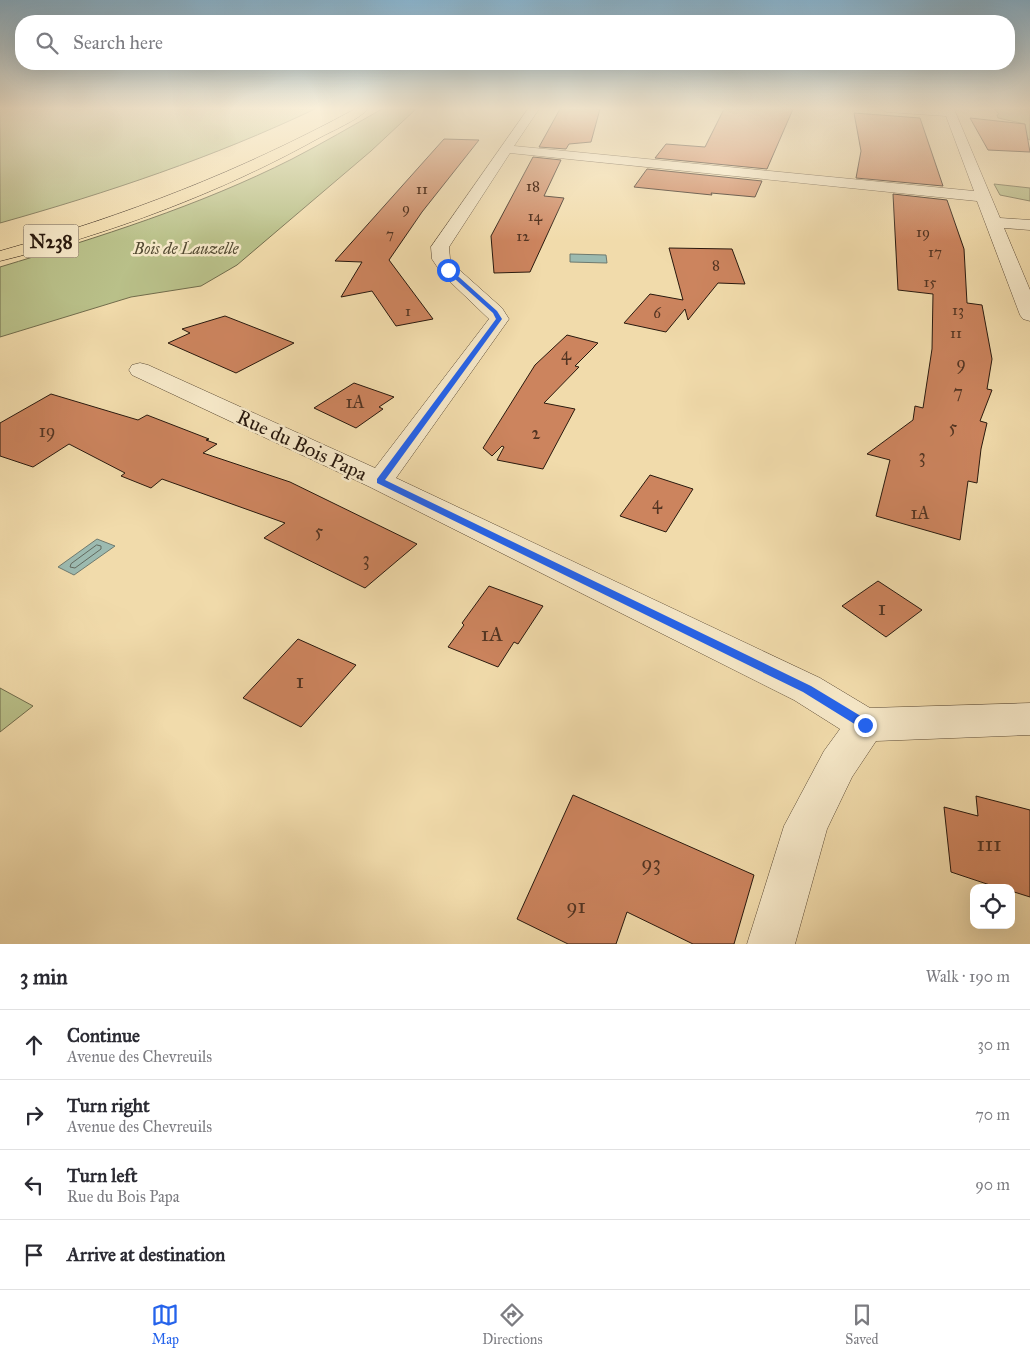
<!DOCTYPE html>
<meta charset="utf-8">
<style>
:root{--surface:#fff;--page:#f2f2f3;--text:#2b2b33;--muted:#7c7c81;--line:#e1e1e2;--accent:#2563eb}
body{margin:0;font-family:"IM FELL Great Primer",serif;background:var(--page);color:var(--text)}
.controls{position:absolute;right:15px;bottom:15px;display:grid;overflow:hidden;border-radius:10px;box-shadow:0 5px 20px #0002}
.controls button{width:45px;height:45px;display:grid;place-items:center;padding:0;border:0;border-bottom:1px solid var(--line);background:var(--surface);color:var(--text);font:25px sans-serif}
.stop{position:absolute;width:15px;height:15px;margin:-11px;border:4px solid #2563eb;border-radius:50%;background:#fff}
.stop.end{background:#2563eb;border-color:#fff;box-shadow:0 1px 5px #0008}
.list{margin:0;padding:0;list-style:none}
h2{display:flex;justify-content:space-between;align-items:center;height:65px;margin:0;padding:0 20px;font-size:21px}
h2 small{font-size:16px;font-weight:400;color:var(--muted)}
.list li{display:grid;grid-template-columns:32px 1fr auto;gap:15px;align-items:center;box-sizing:border-box;height:70px;padding:0 20px;border-top:1px solid var(--line)}
.list b{display:block;font-size:19px;white-space:nowrap}
.list p{margin:0;font-size:16px;white-space:nowrap;color:var(--muted)}
.list em{font-size:16px;font-style:normal;color:var(--muted)}
.icon{flex:none;width:28px;height:28px;fill:none;stroke:currentColor;stroke-width:2;stroke-linecap:round;stroke-linejoin:round}
.map{position:relative;flex:none;width:1030px;height:944px;overflow:hidden}
.search{position:absolute;background:var(--surface);box-shadow:0 5px 20px #0002;left:15px;right:15px;top:15px;height:55px;display:flex;align-items:center;gap:12px;box-sizing:border-box;padding:0 18px;border-radius:20px;color:var(--muted);font-size:19px}
.sheet{height:345px;background:var(--surface)}
nav{display:flex;justify-content:space-around;align-items:center;box-sizing:border-box;height:70px;border-top:1px solid var(--line);background:var(--surface);font-size:14px;color:var(--muted)}
nav a{display:grid;justify-items:center;gap:2px}
nav .on{color:var(--accent)}
.map>svg:first-child{display:block}
.green{fill:#b9c089;stroke:#716c4c}
.water{fill:#9cbab0;stroke:#6e7a6f}
.lines{fill:none;stroke-linecap:round;stroke-linejoin:round}
.shore{stroke:#626a5f;stroke-width:1}
.building{fill:#cc845e;stroke:#29190e}
.street-casing{stroke:#5b4a35;stroke-width:1}
.highway-casing{stroke:#29190e;stroke-width:1}
.street{fill:#f6e8c8;fill-rule:evenodd}
.highway{fill:#f1dbab;fill-rule:evenodd}
.route{fill:#2563eb}
.labels{text-anchor:middle;stroke-width:5;stroke-linejoin:round;paint-order:stroke}
.far-number-label{font-size:15px;fill:#523422}
.far-park-label{font-size:16px;font-style:italic;fill:#544b33;stroke:#f6e8c8}
.number-label{font-size:18px;fill:#523422}
.shield{fill:#f6e8c8;stroke:#665746;stroke-width:1}
.shield-label{font-size:19px;font-weight:bold;fill:#29190e}
.street-label{font-size:20px;fill:#29190e;stroke:#f6e8c8}
.near-number-label{font-size:21px;fill:#523422}
</style>
<div class="map">
<svg width="1030" height="944" viewBox="0 0 1030 944">
<rect width="100%" height="100%" fill="#f1dbab"/>
<filter id="stains"><feTurbulence type="fractalNoise" baseFrequency=".004" numOctaves="4"/><feColorMatrix values="0 0 0 0 .2 0 0 0 0 .09 0 0 0 0 .02 0 0 0 .5 -.17"/></filter>
<radialGradient id="worn" r=".72"><stop offset=".6" stop-color="#630" stop-opacity="0"/><stop offset="1" stop-color="#630" stop-opacity=".3"/></radialGradient>
<!-- green -->
<g class="green">
<path d="M0 109H315C214 157 107 193 0 223Z"/>
<path d="M382 109H416L371 151 237 265 201 286 131 297 0 337V267C99 237 199 206 292 159 323 143 352 126 382 109Z"/>
<path d="M994 109H1030V140L1013 131 1014 127 1025 126V124L998 118 997 115 999 114Z"/>
<path d="M994 184 1030 188V201L1000 195Z"/>
<path d="M0 688 33 706 0 732Z"/>
</g>
<!-- water -->
<g class="water">
<path d="M570 254 606 255 607 263 570 262Z"/>
<path d="M97 539 115 546 74 575 58 567Z"/>
</g>
<g class="lines">
<!-- shore -->
<path class="shore" d="M97 545 101 546V549L75 568 70 567 71 564Z"/>
</g>
<!-- building -->
<g class="building">
<path d="M560 109H600L591 142 569 144 566 149 539 147Z"/>
<path d="M724 109H793L767 169 655 158 666 144 705 147Z"/>
<path d="M854 113 920 118 943 186 856 178 861 151Z"/>
<path d="M970 118 1025 124 1030 152 988 150Z"/>
<path d="M444 139 479 140 422 212 389 260 433 319 396 326 372 291 341 297 362 262 335 261Z"/>
<path d="M533 157 561 160 544 196 564 198 530 272 494 273 491 236Z"/>
<path d="M647 169 762 181 755 197 711 193 712 195 634 187Z"/>
<path d="M893 194 947 200 964 249 967 303 982 305 992 359 987 389 992 390 980 421 987 423 981 449 977 483 968 481 960 540 876 516 890 460 867 454 913 420 915 406 923 408 932 349 933 294 898 290Z"/>
<path d="M669 248 732 249 745 284 718 283 688 320 685 309 666 332 624 323 650 294 683 300Z"/>
<path d="M225 316 294 343 236 373 168 343 190 333 182 329Z"/>
<path d="M567 335 598 343 575 366 579 367 544 403 575 409 543 469 497 460 504 447 502 446 492 456 483 448 535 365Z"/>
<path d="M354 383 394 397 379 407 383 409 356 428 314 408Z"/>
<path d="M51 394 138 420 147 415 209 439 206 440 217 444 203 453 290 482 417 544 365 588 264 538 285 523 162 479 151 488 121 476 125 473 69 444 33 467 0 456V423Z"/>
<path d="M650 475 693 489 666 532 620 516Z"/>
<path d="M878 581 922 610 886 637 842 606Z"/>
<path d="M489 586 543 606 518 644 514 642 498 667 448 647 464 625 462 623Z"/>
<path d="M298 639 356 665 301 727 243 698Z"/>
<path d="M573 795 754 875 734 944H693L627 912 616 944H568L517 919Z"/>
<path d="M976 796 1030 810V897L1011 891V888H999L951 872 944 807 978 816Z"/>
</g>
<g class="lines">
<!-- street casing -->
<g class="street-casing">
<path id="street" d="M528 109H539L514 146 974 191 946 116 887 112 881 109H954L1000 218 1030 220V230L1004 228 1030 290V321L1023 319 1020 315 977 201 510 153 449 247 450 259 455 266 502 308 509 319 396 478 820 678 870 708 1030 703V735L876 741 852 777 827 829 795 944H747L784 826 824 751 840 729 794 700 370 487 132 375 129 370 132 365 140 363 148 365 375 468 489 319 442 274 432 259 431 247Z"/>
</g>
<!-- highway casing -->
<g class="highway-casing">
<path id="highway" d="M355 109H368C358 120 332 131 319 138 220 193 110 234 0 261V251C127 215 239 172 355 109Z"/>
</g>
<!-- street -->
<use href="#street" class="street"/>
<!-- highway -->
<use href="#highway" class="highway"/>
</g>
<!-- sky -->
<linearGradient id="sky" x2="0" y2="1"><stop stop-color="#89b6d2"/><stop offset="0.45" stop-color="#f9efd9"/><stop offset="1" stop-color="#f9efd9" stop-opacity="0"/></linearGradient>
<rect width="1030" height="241" fill="url(#sky)"/>
<!-- route -->
<path class="route" d="M446 269H450L497 311 502 319 385 480 811 686 869 721 870 725 869 728H861L803 692 377 483V479L496 319 493 313 446 271Z"/>
<g class="labels">
<!-- far-number labels -->
<g class="far-number-label">
<text x="533" y="191">18</text>
<text x="422" y="194">11</text>
<text x="406" y="213">9</text>
<text x="535" y="221">14</text>
<text x="923" y="237">19</text>
<text x="390" y="239">7</text>
<text x="523" y="241">12</text>
<text x="935" y="257">17</text>
<text x="716" y="270">8</text>
<text x="930" y="287">15</text>
<text x="958" y="315">13</text>
<text x="408" y="316">1</text>
<text x="657" y="318">6</text>
<text x="956" y="338">11</text>
</g>
<!-- far-park labels -->
<g class="far-park-label">
<text x="186" y="254">Bois de Lauzelle</text>
</g>
<!-- number labels -->
<g class="number-label">
<text x="566" y="360">4</text>
<text x="961" y="369">9</text>
<text x="958" y="398">7</text>
<text x="355" y="408">1A</text>
<text x="953" y="433">5</text>
<text x="47" y="437">19</text>
<text x="536" y="439">2</text>
<text x="922" y="462">3</text>
<text x="657" y="509">4</text>
<text x="920" y="519">1A</text>
<text x="319" y="537">5</text>
<text x="366" y="565">3</text>
</g>
<!-- shield labels -->
<rect class="shield" x="23.5" y="224.5" width="55" height="33" rx="4"/>
<g class="shield-label">
<text x="51" y="248">N238</text>
</g>
<!-- street labels -->
<g class="street-label">
<text transform="translate(302 445) rotate(25)" y="7">Rue du Bois Papa</text>
</g>
<!-- near-number labels -->
<g class="near-number-label">
<text x="882" y="615">1</text>
<text x="492" y="641">1A</text>
<text x="300" y="688">1</text>
<text x="989" y="851">111</text>
<text x="651" y="870">93</text>
<text x="576" y="913">91</text>
</g>
</g>
<rect width="100%" height="100%" filter="url(#stains)"/>
<rect width="100%" height="100%" fill="url(#worn)"/>
</svg>
<div class="controls">
<button><svg class="icon" aria-label="locate" viewBox="0 0 24 24"><circle cx="12" cy="12" r="6"/><path d="M12 2v4M12 18v4M2 12h4M18 12h4"/></svg></button>
</div>
<div class="stop" style="left:448px;top:270px"></div>
<div class="stop end" style="left:865px;top:725px"></div>
<div class="search"><svg class="icon" aria-label="search" viewBox="0 0 24 24"><circle cx="10" cy="10" r="6"/><path d="M15 15l6 6"/></svg>Search here</div>
</div>
<section class="sheet">
<h2>3 min<small>Walk · 190 m</small></h2>
<ul class="list">
<li><svg class="icon" aria-label="ahead" viewBox="0 0 24 24"><path d="M12 20V5M6 11l6-6 6 6"/></svg><div><b>Continue</b><p>Avenue des Chevreuils</p></div><em>30 m</em></li>
<li><svg class="icon" aria-label="right" viewBox="0 0 24 24"><path d="M7 20v-9h11M14 6l5 5-5 5"/></svg><div><b>Turn right</b><p>Avenue des Chevreuils</p></div><em>70 m</em></li>
<li><svg class="icon" aria-label="left" viewBox="0 0 24 24"><path d="M17 20v-9H6M10 6l-5 5 5 5"/></svg><div><b>Turn left</b><p>Rue du Bois Papa</p></div><em>90 m</em></li>
<li><svg class="icon" aria-label="arrive" viewBox="0 0 24 24"><path d="M6 21V4h12l-3 4 3 4H6"/></svg><div><b>Arrive at destination</b></div></li>
</ul>
</section>
<nav>
<a class="on"><svg class="icon" aria-label="map" viewBox="0 0 24 24"><path d="M3 6l6-2 6 2 6-2v14l-6 2-6-2-6 2zM9 4v14M15 6v14"/></svg>Map</a>
<a><svg class="icon" aria-label="directions" viewBox="0 0 24 24"><path d="M12 3l9 9-9 9-9-9zM9 14v-3h6M13 9l2 2-2 2"/></svg>Directions</a>
<a><svg class="icon" aria-label="saved" viewBox="0 0 24 24"><path d="M7 4h10v16l-5-4-5 4z"/></svg>Saved</a>
</nav>
